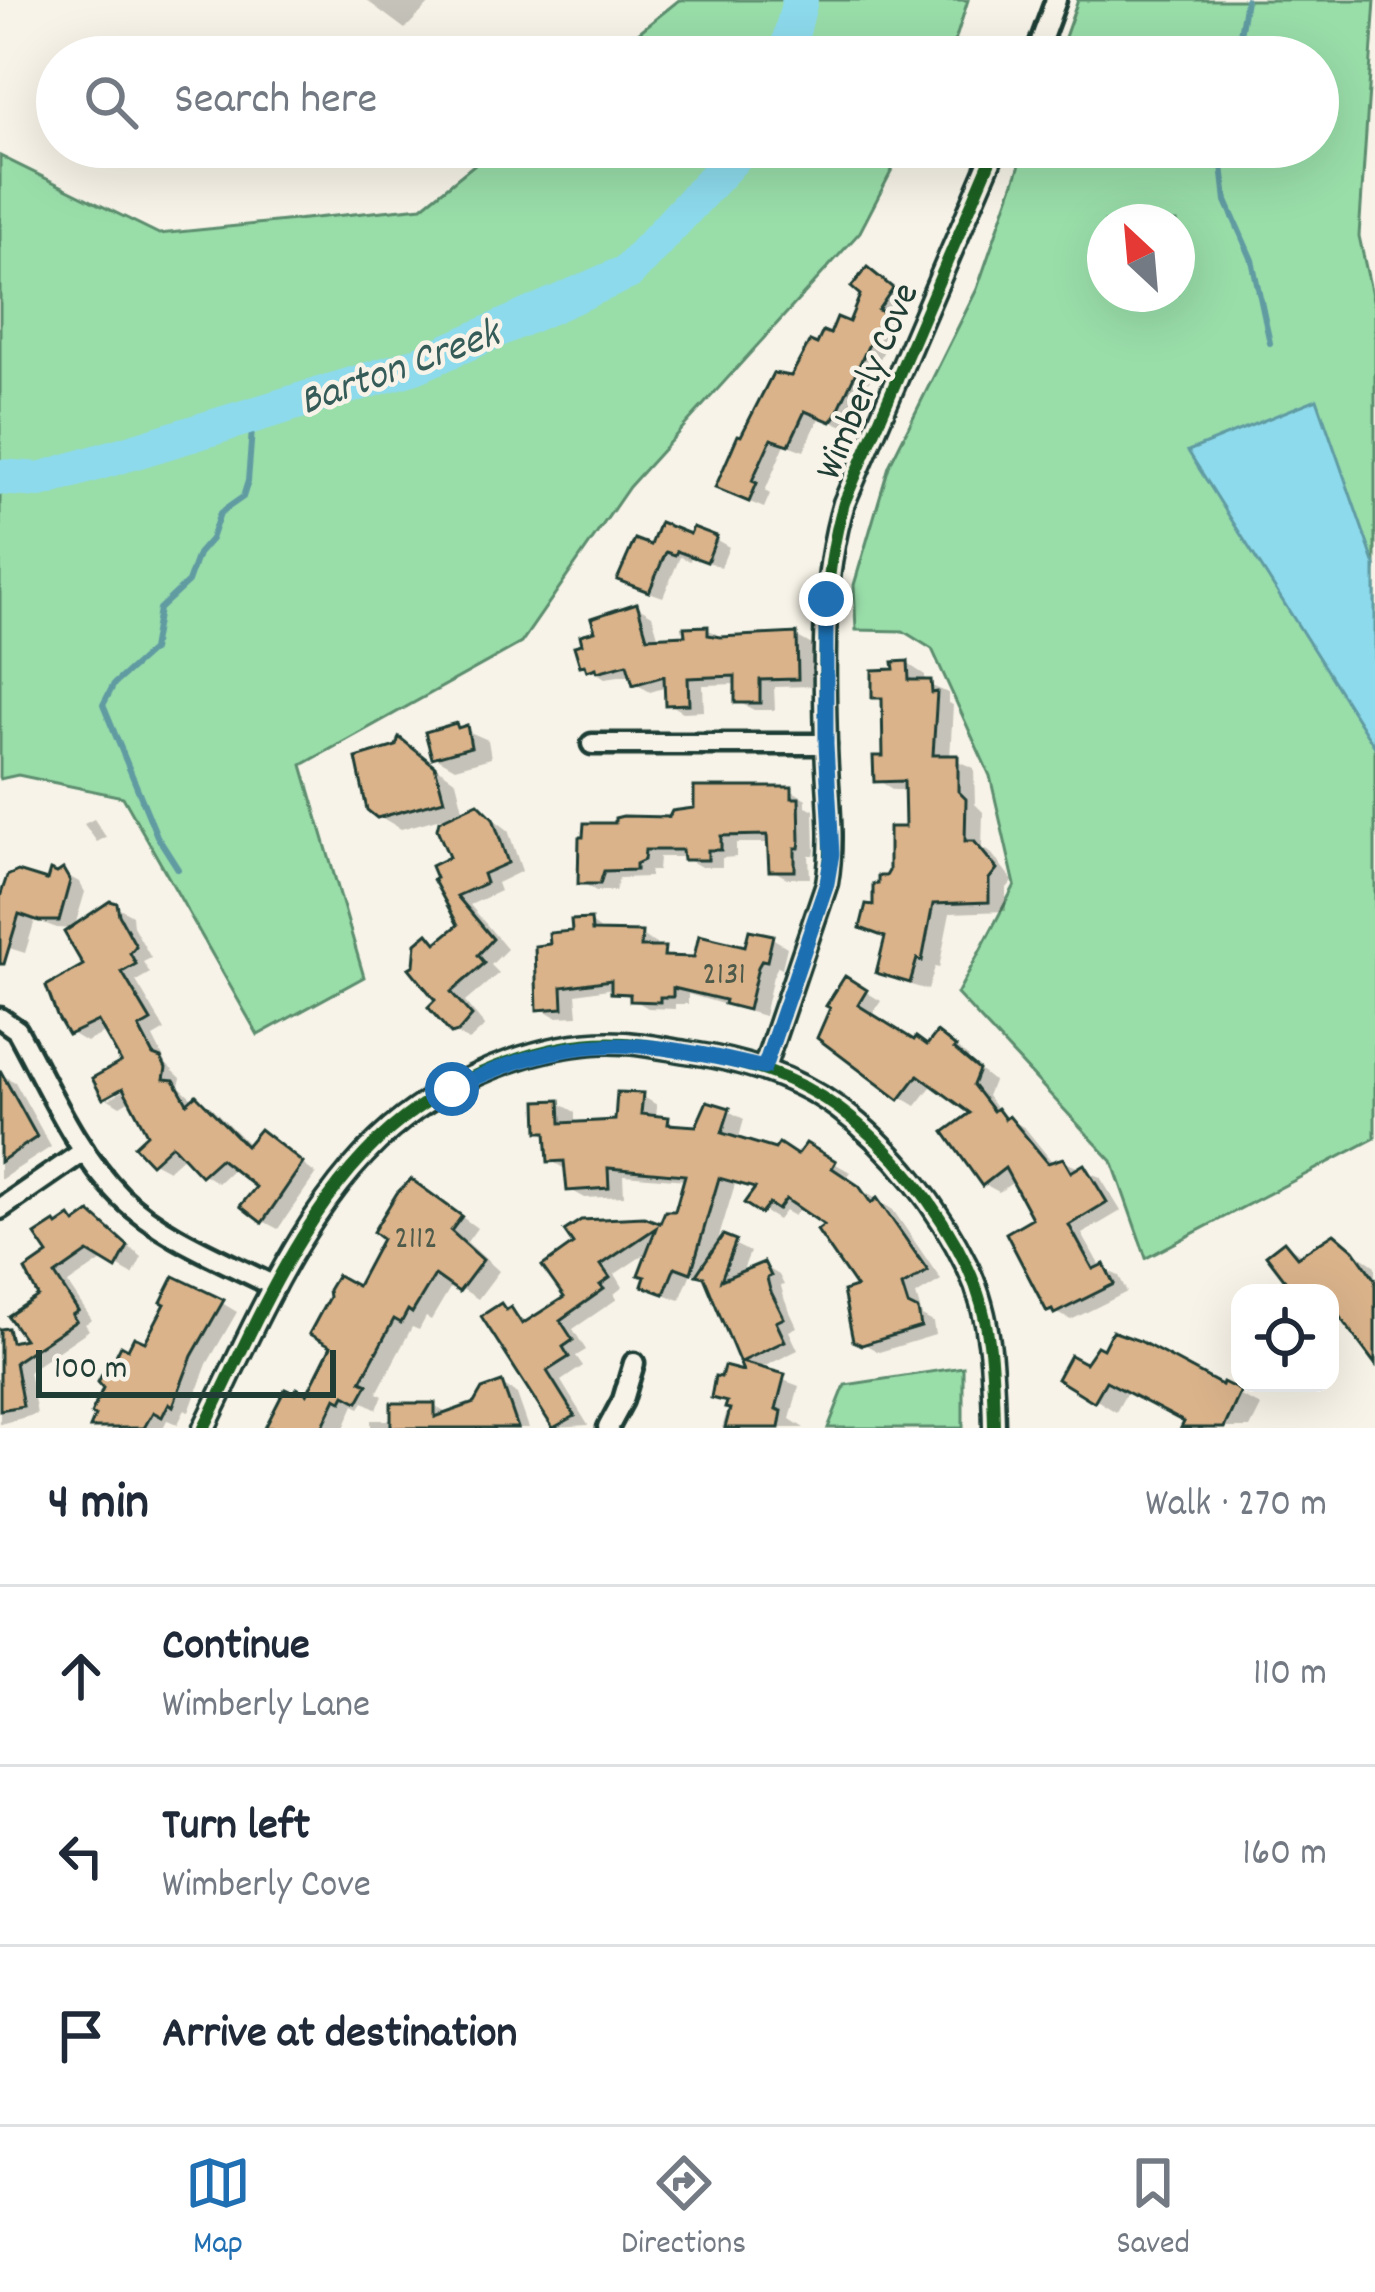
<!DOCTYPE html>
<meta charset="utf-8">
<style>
:root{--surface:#fff;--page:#f6f6f7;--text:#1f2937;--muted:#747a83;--line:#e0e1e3;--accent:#1f6fb2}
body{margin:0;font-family:Dekko,sans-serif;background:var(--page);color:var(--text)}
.controls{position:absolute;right:36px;bottom:36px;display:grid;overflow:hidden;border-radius:24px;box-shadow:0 12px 48px #0002}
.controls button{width:108px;height:108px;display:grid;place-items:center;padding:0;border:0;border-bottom:3px solid var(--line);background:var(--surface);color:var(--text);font:60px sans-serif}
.compass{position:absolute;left:1087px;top:204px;width:108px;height:108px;border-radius:50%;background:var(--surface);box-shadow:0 12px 48px #0002;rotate:334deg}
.scale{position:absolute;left:36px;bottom:30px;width:300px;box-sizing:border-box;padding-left:12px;border:6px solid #1f3d34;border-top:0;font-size:33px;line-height:42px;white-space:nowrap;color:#1f3d34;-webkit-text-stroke:9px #f7f3e8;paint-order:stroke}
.stop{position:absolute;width:36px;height:36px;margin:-27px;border:9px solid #1f6fb2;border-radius:50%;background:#fff}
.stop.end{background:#1f6fb2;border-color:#fff;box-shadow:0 3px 12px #0008}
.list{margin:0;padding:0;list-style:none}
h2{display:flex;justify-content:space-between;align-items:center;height:156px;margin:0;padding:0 48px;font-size:51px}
h2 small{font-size:39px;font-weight:400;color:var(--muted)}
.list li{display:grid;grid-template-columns:78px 1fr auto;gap:36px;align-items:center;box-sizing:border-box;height:180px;padding:0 48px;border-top:3px solid var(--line)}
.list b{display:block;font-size:45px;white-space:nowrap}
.list p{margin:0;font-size:39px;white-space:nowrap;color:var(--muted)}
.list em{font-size:39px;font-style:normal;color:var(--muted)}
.icon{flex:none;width:66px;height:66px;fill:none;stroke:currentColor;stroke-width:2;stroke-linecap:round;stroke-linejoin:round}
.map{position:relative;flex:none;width:1375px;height:1428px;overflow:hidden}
.search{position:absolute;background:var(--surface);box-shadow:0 12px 48px #0002;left:36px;right:36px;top:36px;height:132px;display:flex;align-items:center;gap:30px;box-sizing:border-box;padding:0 42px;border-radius:66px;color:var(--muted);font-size:45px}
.sheet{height:696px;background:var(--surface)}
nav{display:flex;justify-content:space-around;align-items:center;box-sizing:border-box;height:168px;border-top:3px solid var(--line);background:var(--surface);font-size:33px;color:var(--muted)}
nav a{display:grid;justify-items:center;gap:6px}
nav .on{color:var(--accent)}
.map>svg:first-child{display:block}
.green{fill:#99dda9;stroke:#5c8d6e;stroke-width:3;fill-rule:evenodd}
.water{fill:#8ddaec;stroke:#619ba2;stroke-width:3}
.shadow{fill:#0003;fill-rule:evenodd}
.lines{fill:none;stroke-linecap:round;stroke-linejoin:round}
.stream{stroke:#619ba2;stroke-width:6}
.river{stroke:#8ddaec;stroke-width:36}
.building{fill:#dab38b;stroke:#1f3d34;stroke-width:3}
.minor-casing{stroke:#1f3d34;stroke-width:27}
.minor{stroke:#f7f3e8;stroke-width:18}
.cycleway-casing{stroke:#f7f3e8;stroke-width:20}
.cycleway{stroke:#1b5e20;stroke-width:12}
.route{stroke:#1f6fb2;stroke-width:15}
.labels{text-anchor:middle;stroke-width:9;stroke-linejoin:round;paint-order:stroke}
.number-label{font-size:33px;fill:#4e5a4a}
.street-label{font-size:39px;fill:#1f3d34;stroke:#f7f3e8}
.water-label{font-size:42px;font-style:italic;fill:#355c59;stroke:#f7f3e8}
</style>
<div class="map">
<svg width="1375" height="1428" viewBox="0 0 1375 1428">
<rect width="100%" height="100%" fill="#f7f3e8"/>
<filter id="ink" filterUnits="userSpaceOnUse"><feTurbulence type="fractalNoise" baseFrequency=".00833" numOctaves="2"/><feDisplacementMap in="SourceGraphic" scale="24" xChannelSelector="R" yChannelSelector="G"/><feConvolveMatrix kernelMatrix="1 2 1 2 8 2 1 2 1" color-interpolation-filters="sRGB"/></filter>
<g filter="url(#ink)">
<!-- green -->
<g class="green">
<path d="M679 0H968L950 57H608Z"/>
<path d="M1078 0H1375L1359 236 1375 309V1138L1146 1258 1112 1161 957 994 1015 885 990 776 932 649 903 631 856 630 854 585 889 466 977 289 1026 147H1318V57H1058ZM1105 222H1177V294H1105Z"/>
<path d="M496 147H904L860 232 629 487 521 643 302 765 364 977 258 1035 123 797 18 775 0 779V156L159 234 422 207Z"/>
<path d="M963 1367V1428H828L845 1385Z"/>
</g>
<!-- water -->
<path class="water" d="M1317 399 1375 565V747L1188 451Z"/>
<!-- shadow -->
<g class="shadow">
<path d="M366 0H433L405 29Z"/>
<path d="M881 279 905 298 891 320 897 323 849 424 846 427 820 416 804 451 785 444 765 491 770 494 764 508 733 495 792 379 819 348 851 326Z"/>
<path d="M692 538 715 539 729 547 721 567 691 556 690 561 680 557 663 597 635 587 653 549Z"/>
<path d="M637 606 652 615 659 639 688 638 707 629 723 638 796 636 812 645 813 686 774 687 775 710H754L738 702V684L703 685 704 711 683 712 668 703 667 687 650 692 635 683 633 674 605 678 583 664 599 633Z"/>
<path d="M908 664 925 675V683L948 693V703L953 705 950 758 974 768 975 804 983 812 982 848 992 854 1013 881 1006 889V911L950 913 939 968 935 967 928 990 897 981 879 971 888 939 863 926 876 909 908 830V790H894L877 780 886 759 885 702 875 696Z"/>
<path d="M456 726 488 740 491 758 455 768 434 756Z"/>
<path d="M401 742 456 781 464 813 478 807 508 830 522 871 497 883 500 891 470 905 507 949 491 965 499 973 465 1002 485 1026 469 1041 453 1031 440 1001 428 937 440 944 462 926 438 881 453 859 455 814 401 829 379 816Z"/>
<path d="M791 790 806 799V806L814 810 815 851 814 855H809L810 878H787L772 870 770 843H736V857L722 858V867H701L684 857H659L658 871H650V877L619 878 615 891H596L581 882 670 820Z"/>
<path d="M94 819 106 837 97 842 84 824Z"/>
<path d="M63 873 79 882 85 892 74 929 116 906 132 915 133 926 151 958 143 962 150 973 136 981 165 1030 153 1037 167 1065 181 1078 179 1086 194 1100 211 1107 250 1146 261 1133 316 1174 278 1229 263 1221 260 1187 235 1167 218 1183 203 1174 185 1155 168 1170 153 1162 151 1134 132 1099 120 1106 105 1097 125 1063 107 1032 86 1042 71 1033 87 966 74 929 57 928 35 920 25 953 0 945V893L49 883ZM137 1083 109 1099V1092Z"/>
<path d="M590 922 606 934 641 935 656 944V950L681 960 747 949 772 938 787 947 782 968 778 966 773 976 764 1016 688 994V1004H675V1009L648 1008 614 988 576 994 578 1016 556 1017 540 1008 554 947Z"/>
<path d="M846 980 881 1001 871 1016 915 1044 929 1048 953 1045 969 1057 967 1060 993 1081 987 1096 1001 1114 1025 1128 1054 1164 1063 1161 1100 1177 1121 1211 1082 1234 1101 1268 1119 1276 1127 1292 1071 1320 1050 1310 1036 1219 1015 1181 999 1192 984 1184 975 1113 934 1083 916 1106 901 1097Z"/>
<path d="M0 1074 15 1082 51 1147 0 1180Z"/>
<path d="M642 1096 657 1105 656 1119 668 1120 682 1128 698 1129 728 1111 744 1119 738 1141 798 1158 806 1147 850 1172 845 1179 893 1210 941 1280 916 1295 922 1316 933 1322 935 1335 879 1352 855 1339 861 1289 829 1225 802 1206 794 1216 785 1211 778 1220 749 1202 757 1190 735 1184 719 1237 750 1252 741 1275 764 1266 779 1275 784 1285 781 1286 785 1301 797 1327 789 1331 798 1350 757 1370 799 1386 790 1419 804 1428H722L729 1405 714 1396 748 1375 708 1279 691 1273 680 1300 661 1293 646 1284 651 1250 615 1274 623 1287 614 1294 617 1299 573 1329 586 1350 576 1356 583 1366 561 1381 588 1425 556 1427 485 1317 501 1307 529 1323 569 1298 577 1245 568 1232 662 1227 677 1214 687 1180 623 1175 624 1196 585 1198 569 1189 568 1171 550 1160 549 1135 541 1130 559 1103 575 1112V1125L618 1123Z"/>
<path d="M429 1193 477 1228 467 1242 499 1271 478 1299 453 1283 431 1320 426 1317 419 1330 412 1327 377 1393 383 1396 377 1409 364 1402 360 1408 354 1405 344 1428H270L308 1398 359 1290Z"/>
<path d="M90 1216 142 1257 133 1275 105 1259 68 1284 92 1320 85 1324 89 1330 29 1371 37 1414 0 1424V1348L29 1341 59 1228 70 1220 78 1224Z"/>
<path d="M1334 1237 1375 1266V1364L1330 1299V1293H1304L1284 1244 1304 1256Z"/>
<path d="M222 1303 237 1312 207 1364 189 1412 185 1409 178 1424 167 1420 163 1428H93L129 1353Z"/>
<path d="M1115 1335 1261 1406 1250 1428H1195L1128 1390 1116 1412 1061 1378 1086 1367 1104 1353Z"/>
<path d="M502 1385 517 1394 529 1428H458Z"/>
<path d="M434 1406 450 1415 455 1428H371V1420H394Z"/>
</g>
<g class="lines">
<!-- stream -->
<g class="stream">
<path d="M1236 57 1246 0"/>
<path d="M1220 147 1226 201 1252 260 1270 343"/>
<path d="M178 869 157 836 103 705 114 684 152 650 159 609 188 582 198 554 211 539 220 513 243 497 248 481 253 417"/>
</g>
<!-- river -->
<g class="river">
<path d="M786 57 800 0"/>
<path d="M0 477 40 480 415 366 628 272 743 147"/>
</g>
</g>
<!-- building -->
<g class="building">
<path d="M867 267 893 288 878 310 884 312 835 417 831 422 805 411 789 445 771 439 752 481 757 483 749 502 715 488 738 435 741 436 773 373 791 376 810 341 817 344 823 331 830 334 837 317 849 322 860 295 851 287Z"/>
<path d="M660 522 690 534 693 527 717 536 707 562 677 551 675 555 666 552 649 592 617 580 635 539 651 545Z"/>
<path d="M637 603 647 637 685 635 684 627 708 626V635L720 637 797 633 798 679 760 680V703H735V676L688 678 689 704 665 705 664 676 633 685 627 664 597 672 596 668 587 671 585 665 580 666 574 646 582 644 580 635 595 631 591 618Z"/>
<path d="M908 661 909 680H931L932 693 937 692 933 755H958V791L966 799 965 841H974L997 869 989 879V902L933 904 922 961 917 959 910 983 876 973 885 937 860 928 866 904 873 905V884H878V876H886L889 871V827H905L904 781 874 782 873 756H883L882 698H872V670L894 669 893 662Z"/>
<path d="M456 723 458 728 467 725 471 747 432 758 425 732Z"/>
<path d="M399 737 435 766 444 800 377 818 367 810 356 758 396 746Z"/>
<path d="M694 787H792V798H799L800 841 799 848H795V871H769L767 835 721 836V850H708V860H683L682 850H645L644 860 636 864V870L604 871 600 884H578L579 837H583L584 823H615V818L623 816 669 817 672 811 694 808Z"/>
<path d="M478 803 493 818 508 863 483 874 486 883 457 896 493 939 478 955 485 963 451 992 472 1016 458 1032 451 1034 428 1007 435 1000 409 968 414 965 416 943 428 933 436 943 458 925 433 879 436 878 431 866 449 857 437 829 439 821Z"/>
<path d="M63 869 70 881 59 921H39L19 914 4 964H0V897L7 876 18 871 47 880 50 870 57 873Z"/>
<path d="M110 901 117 903 119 915 136 946 130 953 136 964 122 972 151 1021 139 1028 153 1055 161 1058 166 1068 164 1079 174 1080 187 1103 196 1095 246 1146 260 1129 303 1163 262 1223 240 1206 256 1187 220 1159 201 1176 172 1145 151 1164 134 1146 147 1134 123 1088 103 1099 92 1078 121 1062 98 1021 68 1035 57 1016 46 986 83 965 64 932Z"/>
<path d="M591 919 592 931 642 932 641 947H665L664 956 694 957 699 935 745 946 749 930 773 935 767 961 762 960 758 967 748 1010 724 1004 725 1000 673 988V997H660V1002L630 1001V994L611 993V980L562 987 563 1008 537 1010 535 946 550 944 549 933 572 931 571 920Z"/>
<path d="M845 976 867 990 858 1005 914 1040 916 1037 927 1045 937 1032 956 1047 954 1049 979 1070 973 1085 993 1111 997 1108 1005 1119 1009 1116 1048 1163 1063 1158 1071 1172 1084 1164 1107 1202 1069 1225 1093 1269 1104 1264 1114 1284 1054 1314 1052 1310 1047 1312 1006 1233 1032 1218 1005 1168 982 1186 944 1132 970 1113 918 1075 899 1100 817 1038 830 1008 826 1006Z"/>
<path d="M0 1070 37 1137 0 1162Z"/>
<path d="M617 1092 643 1093 641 1114 669 1117 668 1124 696 1126 707 1101 730 1108 722 1133 775 1149 779 1143 797 1155 806 1143 836 1161 832 1168 859 1186 871 1203 877 1198 928 1271 902 1286 908 1305 918 1310 921 1327 862 1345 853 1341 843 1291 856 1287 817 1230 824 1225 786 1199 778 1210 769 1204 761 1214 744 1203 755 1188 719 1178 691 1273 675 1267 664 1294 642 1286 645 1277 638 1275 656 1228 601 1265 610 1278 600 1285 604 1289 560 1320 573 1340 563 1347 569 1357 547 1371 575 1416 553 1428 481 1316 501 1303 506 1310 511 1307 522 1324 564 1297 542 1266 573 1244 564 1231 581 1220 644 1217 660 1223 665 1211H675L685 1175 608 1168 609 1188 567 1191 564 1161 548 1162 546 1132H538L537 1101 560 1100 561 1123 615 1120Z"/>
<path d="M411 1179 462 1216 451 1231 483 1260 459 1292 435 1275 412 1313 408 1310 401 1323 394 1319 361 1381 368 1384 358 1402 345 1395 342 1401 336 1398 322 1428H265L285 1389 294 1393 297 1388 307 1394 331 1346 309 1334 329 1297 328 1290 337 1275 357 1286 382 1239 373 1232 397 1193Z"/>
<path d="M90 1212 128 1246 116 1269 88 1252 55 1275 78 1311 72 1315 76 1321 15 1362 23 1406 0 1410V1329L8 1328 11 1342 24 1339 8 1316 38 1296 25 1270 48 1254 35 1235 55 1222 57 1225 70 1216 75 1223Z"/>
<path d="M1334 1233 1354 1250 1375 1280V1364L1330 1304V1293H1295L1266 1255 1284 1241 1297 1257Z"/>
<path d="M723 1235 736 1240 721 1280 764 1262 771 1276 767 1278 770 1290 784 1318 776 1322 785 1341 741 1362 785 1374 776 1409 782 1411 779 1428H725L730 1409 725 1408 727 1402 711 1398 715 1376 721 1377 724 1366 743 1371 704 1277 696 1275Z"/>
<path d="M174 1276 224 1300 192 1356 173 1406 169 1403 162 1417 153 1412 144 1428H90L95 1416 91 1414 103 1388 98 1382 106 1367 110 1368 121 1345 128 1349 134 1337 145 1342 165 1304 161 1302Z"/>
<path d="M1112 1331 1140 1341 1222 1385 1223 1382 1241 1391 1224 1428H1181L1184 1422 1106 1381 1094 1402 1057 1379 1070 1355 1085 1363 1097 1346 1103 1349Z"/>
<path d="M502 1382 518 1428H391V1403H435V1417L474 1403 482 1389Z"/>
</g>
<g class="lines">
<!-- minor casing -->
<g class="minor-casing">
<g id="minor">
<path d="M1035 57 1056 0"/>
<path d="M592 744H826"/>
<path d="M0 1018 17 1030C48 1086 75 1151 121 1197 162 1237 223 1260 274 1286"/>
<path d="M764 1068 827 883C835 837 827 790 826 744 824 663 821 580 844 503L996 147"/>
<path d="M0 1209 84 1151"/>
<path d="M204 1428C256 1323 309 1191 404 1118 461 1074 550 1038 624 1043 644 1044 666 1049 686 1052 740 1060 793 1075 838 1108 894 1149 938 1206 968 1268 992 1319 993 1373 994 1428"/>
<path d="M608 1428 623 1400 634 1363"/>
</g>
</g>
<!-- minor -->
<use href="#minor" class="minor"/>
<!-- cycleway casing -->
<g class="cycleway-casing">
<g id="cycleway">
<path d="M764 1068 827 883C835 837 827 790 826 744 824 663 821 580 844 503L996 147"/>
<path d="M204 1428C256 1323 309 1191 404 1118 461 1074 550 1038 624 1043 644 1044 666 1049 686 1052 740 1060 793 1075 838 1108 894 1149 938 1206 968 1268 992 1319 993 1373 994 1428"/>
</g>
</g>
<!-- cycleway -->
<use href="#cycleway" class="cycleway"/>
</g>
</g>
<g class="lines" filter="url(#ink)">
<!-- route -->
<path class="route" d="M452 1089C571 1031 639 1038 764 1068L827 883 832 854 826 744V599"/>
</g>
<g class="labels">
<!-- number labels -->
<g class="number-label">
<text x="724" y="983">2131</text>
<text x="416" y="1247">2112</text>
</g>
<!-- street labels -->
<g class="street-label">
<text transform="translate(864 380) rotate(-67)" y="14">Wimberly Cove</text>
</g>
<!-- water labels -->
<g class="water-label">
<text transform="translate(398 364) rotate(-20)" y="15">Barton Creek</text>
</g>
</g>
</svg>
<div class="controls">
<button><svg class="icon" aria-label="locate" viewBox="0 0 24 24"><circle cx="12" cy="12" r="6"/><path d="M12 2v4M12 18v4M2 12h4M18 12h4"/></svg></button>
</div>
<svg class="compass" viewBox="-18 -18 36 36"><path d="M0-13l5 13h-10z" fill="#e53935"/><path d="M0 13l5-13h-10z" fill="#747a83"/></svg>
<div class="scale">100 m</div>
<div class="stop" style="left:452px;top:1089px"></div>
<div class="stop end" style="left:826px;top:599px"></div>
<div class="search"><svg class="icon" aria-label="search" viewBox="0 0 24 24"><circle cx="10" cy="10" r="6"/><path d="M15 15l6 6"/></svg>Search here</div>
</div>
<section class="sheet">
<h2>4 min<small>Walk · 270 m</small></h2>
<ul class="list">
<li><svg class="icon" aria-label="ahead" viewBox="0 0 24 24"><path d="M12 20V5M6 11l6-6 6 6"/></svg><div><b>Continue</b><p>Wimberly Lane</p></div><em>110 m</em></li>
<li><svg class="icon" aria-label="left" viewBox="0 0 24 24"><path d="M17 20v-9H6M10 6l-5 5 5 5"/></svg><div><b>Turn left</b><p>Wimberly Cove</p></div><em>160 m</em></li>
<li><svg class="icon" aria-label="arrive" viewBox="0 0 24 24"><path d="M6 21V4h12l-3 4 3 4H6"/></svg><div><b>Arrive at destination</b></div></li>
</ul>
</section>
<nav>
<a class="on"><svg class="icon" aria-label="map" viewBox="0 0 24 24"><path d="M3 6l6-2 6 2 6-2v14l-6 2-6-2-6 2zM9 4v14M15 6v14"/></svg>Map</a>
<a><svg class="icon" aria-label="directions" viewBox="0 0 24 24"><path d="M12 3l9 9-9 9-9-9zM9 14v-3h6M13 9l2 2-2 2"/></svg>Directions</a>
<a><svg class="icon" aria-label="saved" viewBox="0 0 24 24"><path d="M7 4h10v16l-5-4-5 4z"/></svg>Saved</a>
</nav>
